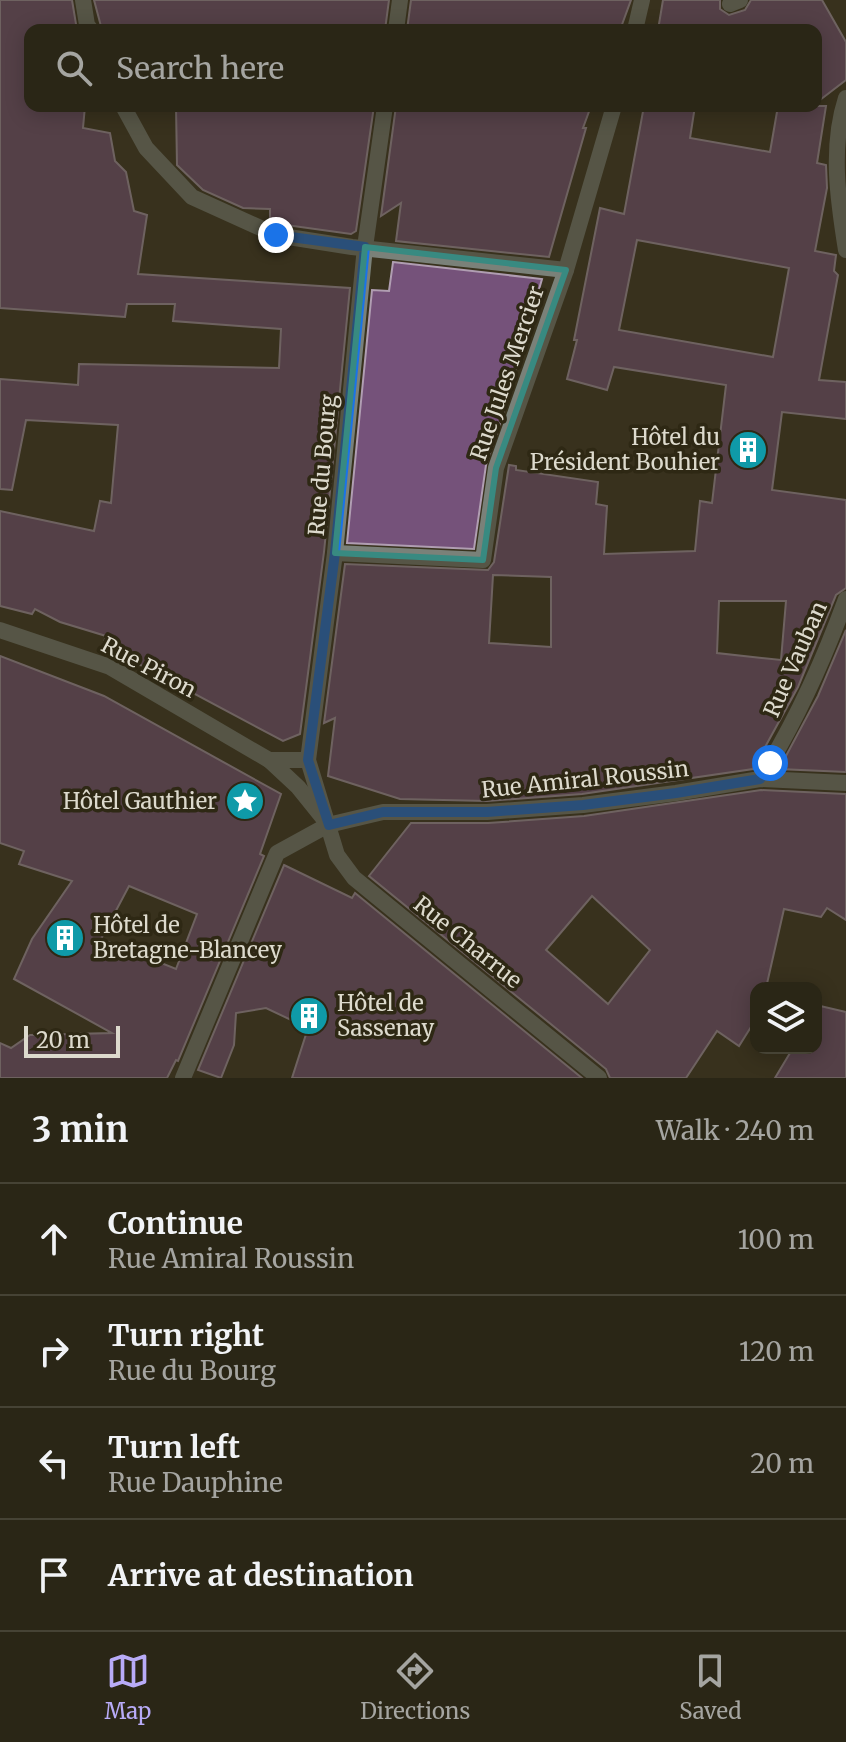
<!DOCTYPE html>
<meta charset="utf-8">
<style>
:root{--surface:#2a2616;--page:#322e1f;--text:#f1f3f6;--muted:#a5a5a1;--line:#464335;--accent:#b8abf7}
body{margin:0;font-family:Merriweather,serif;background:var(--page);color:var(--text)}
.controls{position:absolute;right:24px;bottom:24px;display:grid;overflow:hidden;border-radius:16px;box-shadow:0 4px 20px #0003}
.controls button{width:72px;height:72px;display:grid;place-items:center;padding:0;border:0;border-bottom:2px solid var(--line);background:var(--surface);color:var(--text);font:40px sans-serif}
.scale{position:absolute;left:24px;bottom:20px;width:96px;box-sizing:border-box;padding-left:8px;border:4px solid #dddacd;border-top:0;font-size:22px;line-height:28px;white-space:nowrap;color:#dddacd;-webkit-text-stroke:6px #2e2814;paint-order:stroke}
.stop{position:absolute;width:24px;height:24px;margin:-18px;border:6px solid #1a73e8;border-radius:50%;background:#fff}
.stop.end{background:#1a73e8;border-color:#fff;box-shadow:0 2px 8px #0008}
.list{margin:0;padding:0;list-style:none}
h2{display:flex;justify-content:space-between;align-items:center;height:104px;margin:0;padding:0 32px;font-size:34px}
h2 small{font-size:26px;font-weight:400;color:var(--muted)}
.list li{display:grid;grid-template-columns:52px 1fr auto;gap:24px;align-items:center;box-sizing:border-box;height:112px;padding:0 32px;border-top:2px solid var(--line)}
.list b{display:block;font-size:30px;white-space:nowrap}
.list p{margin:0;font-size:26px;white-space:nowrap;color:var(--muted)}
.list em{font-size:26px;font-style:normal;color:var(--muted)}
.icon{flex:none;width:44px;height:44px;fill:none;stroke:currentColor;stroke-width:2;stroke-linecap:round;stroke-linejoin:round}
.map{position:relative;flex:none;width:846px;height:1078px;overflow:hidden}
.search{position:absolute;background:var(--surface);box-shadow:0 4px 20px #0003;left:24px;right:24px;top:24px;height:88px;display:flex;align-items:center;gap:20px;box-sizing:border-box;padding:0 28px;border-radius:16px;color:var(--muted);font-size:30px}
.sheet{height:552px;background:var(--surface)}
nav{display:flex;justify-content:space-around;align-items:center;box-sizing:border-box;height:112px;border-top:2px solid var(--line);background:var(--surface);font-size:22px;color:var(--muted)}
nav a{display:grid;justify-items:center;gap:4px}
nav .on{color:var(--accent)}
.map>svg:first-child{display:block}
.building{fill:#75527a;stroke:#b09eb2;stroke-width:2;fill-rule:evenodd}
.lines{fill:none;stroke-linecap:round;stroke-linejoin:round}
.pedestrian{stroke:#7a8179;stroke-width:16}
.route{stroke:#1a73e8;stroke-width:10}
.marked{fill:none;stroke:#388a81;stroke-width:6;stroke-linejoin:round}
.labels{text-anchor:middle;stroke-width:7;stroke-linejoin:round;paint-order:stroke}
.street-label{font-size:22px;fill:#dddacd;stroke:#2e2814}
.poi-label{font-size:22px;fill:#dddacd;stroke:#2e2814;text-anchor:end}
</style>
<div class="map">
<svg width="846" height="1078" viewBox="0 0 846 1078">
<rect width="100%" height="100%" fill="#38321d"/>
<!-- building -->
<g class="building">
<path d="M0 0H72L77 30H30V106H85L83 128 110 133 115 161 126 172 134 211 147 215 138 274 350 288 324 552 300 734 283 741 103 645 106 636 60 622 35 609 32 614 0 606V511L94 531 100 501 111 503 118 425 26 420 12 490 0 489V379L78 385 79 364 279 368 281 329 173 321 175 304H127L125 317 0 308Z"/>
<path d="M94 0H389L385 30H102Z"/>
<path d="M411 0H631L620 30H407Z"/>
<path d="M663 0H720V9L729 15 745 10 751 0H822L846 42V80L816 103V30H658Z"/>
<path d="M176 106H374L356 231 351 234 279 224 270 220V209L243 208 203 190 177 165Z"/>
<path d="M396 106H591L583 128H586L549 257 396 241 401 203 381 216Z"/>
<path d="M644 106H695L690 138 770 152 778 106H826L817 163 826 165 827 188 815 251 836 255 834 271 838 275 819 380 846 382V419L782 412 772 490 846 500V588L836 595 798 687 753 769 582 794 487 801 400 799 328 776 335 718 324 723 345 564 488 570 494 562 509 465 516 466V470L598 482 596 504 607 506 604 554 695 551 700 501 712 503 726 385 614 367 607 390 567 379 577 340H574L600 208 624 214ZM637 240 789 268 773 357 619 330ZM493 575 551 577V647L489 643ZM719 601H786L781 660 717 653Z"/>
<path d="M393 262 542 279 501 420 486 465 474 549 347 543 372 290 389 291Z"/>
<path d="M846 630V772L779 769 818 696Z"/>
<path d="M0 656 104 696 281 794 260 854 264 856 178 1061 176 1060 167 1078H0V1043L11 1048 30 1035 112 1033 14 979 32 939 72 881 19 864 24 851 0 843ZM129 886 197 914 176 969 101 939Z"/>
<path d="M761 790 846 794V920L827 908 821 917 784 909 766 988H756V1019L739 1046 717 1031 686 1078H610L606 1069 369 876 411 823H488L584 816ZM592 896 650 950 608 1004 546 950Z"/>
<path d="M284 865 352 898 355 893 582 1078H292L308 1028 266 1008 236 1013 234 1045 221 1078 198 1070Z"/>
<path d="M816 1005 846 1012V1078H775L793 1048H816Z"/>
</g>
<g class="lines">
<!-- pedestrian -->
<g class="pedestrian">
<path d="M83 0 87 25 91 30"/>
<path d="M730 4 740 0"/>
<path d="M396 30 400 0"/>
<path d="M635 30 642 0"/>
<path d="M846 98C830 147 838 200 846 250"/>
<path d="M123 106 146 148 192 197 276 235 352 247 566 270"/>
<path d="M385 106 365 247 335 553 308 760 337 855 354 878 599 1078"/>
<path d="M335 553 483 560 496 468 566 270 614 106"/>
<path d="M0 630 110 667 269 760 298 787 323 818"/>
<path d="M269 760H308"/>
<path d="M760 779C796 722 823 662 846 599"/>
<path d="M183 1078 277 853 328 825 383 812H487L583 805 676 793 760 779 846 783"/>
</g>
</g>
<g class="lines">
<!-- route -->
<path class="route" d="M276 235 365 247 335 553 308 760 329 825 383 812H487L583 805 676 793 760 779 770 763"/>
</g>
<!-- marked area -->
<path d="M0 0H846V1078H0ZM365 247 566 270 496 468 483 560 335 553Z" fill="#38321d" fill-opacity=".55" fill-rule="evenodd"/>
<path class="marked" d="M365 247 566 270 496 468 483 560 335 553Z"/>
<!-- icons -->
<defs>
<g id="building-disc" transform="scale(2)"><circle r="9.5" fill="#0f9aa8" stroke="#2e2814"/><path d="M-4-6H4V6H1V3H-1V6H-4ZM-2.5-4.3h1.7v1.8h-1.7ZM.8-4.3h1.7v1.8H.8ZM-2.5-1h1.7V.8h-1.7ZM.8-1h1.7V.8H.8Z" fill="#fff"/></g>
<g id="sight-disc" transform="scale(2)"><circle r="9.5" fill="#0f9aa8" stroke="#2e2814"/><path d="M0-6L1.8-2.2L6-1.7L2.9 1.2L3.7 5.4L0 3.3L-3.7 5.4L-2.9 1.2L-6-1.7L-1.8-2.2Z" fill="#fff"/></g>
</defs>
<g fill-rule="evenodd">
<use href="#building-disc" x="748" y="450"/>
<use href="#sight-disc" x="245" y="801"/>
<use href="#building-disc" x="65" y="938"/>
<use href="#building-disc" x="309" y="1016"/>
</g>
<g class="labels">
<!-- street labels -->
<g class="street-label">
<text transform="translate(507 373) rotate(-71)" y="8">Rue Jules Mercier</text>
<text transform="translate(322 465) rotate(-85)" y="8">Rue du Bourg</text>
<text transform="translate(795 659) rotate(-66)" y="8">Rue Vauban</text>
<text transform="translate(149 667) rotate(28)" y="8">Rue Piron</text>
<text transform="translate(585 779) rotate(-6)" y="8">Rue Amiral Roussin</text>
<text transform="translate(468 942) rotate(39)" y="8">Rue Charrue</text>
</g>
<!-- poi labels -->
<g class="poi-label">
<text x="720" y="445">Hôtel du<tspan x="720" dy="25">Président Bouhier</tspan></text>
<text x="217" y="809">Hôtel Gauthier</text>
<text x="93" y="933" text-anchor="start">Hôtel de<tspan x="93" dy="25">Bretagne-Blancey</tspan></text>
<text x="337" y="1011" text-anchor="start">Hôtel de<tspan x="337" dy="25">Sassenay</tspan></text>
</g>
</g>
</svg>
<div class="controls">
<button><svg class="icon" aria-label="layers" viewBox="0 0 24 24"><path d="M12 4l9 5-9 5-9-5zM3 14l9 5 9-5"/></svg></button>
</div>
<div class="scale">20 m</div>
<div class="stop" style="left:770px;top:763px"></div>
<div class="stop end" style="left:276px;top:235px"></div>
<div class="search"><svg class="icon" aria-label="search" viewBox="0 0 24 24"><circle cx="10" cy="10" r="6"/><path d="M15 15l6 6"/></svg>Search here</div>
</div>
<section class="sheet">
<h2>3 min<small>Walk · 240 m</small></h2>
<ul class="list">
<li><svg class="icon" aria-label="ahead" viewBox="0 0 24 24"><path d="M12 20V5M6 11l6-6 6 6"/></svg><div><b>Continue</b><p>Rue Amiral Roussin</p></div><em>100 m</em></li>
<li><svg class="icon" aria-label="right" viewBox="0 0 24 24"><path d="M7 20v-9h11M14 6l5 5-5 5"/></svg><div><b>Turn right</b><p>Rue du Bourg</p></div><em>120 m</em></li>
<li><svg class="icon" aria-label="left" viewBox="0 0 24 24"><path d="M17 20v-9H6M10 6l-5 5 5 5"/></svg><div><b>Turn left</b><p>Rue Dauphine</p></div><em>20 m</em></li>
<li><svg class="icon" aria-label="arrive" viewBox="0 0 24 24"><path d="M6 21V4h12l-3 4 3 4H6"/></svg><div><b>Arrive at destination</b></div></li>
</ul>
</section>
<nav>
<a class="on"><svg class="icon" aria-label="map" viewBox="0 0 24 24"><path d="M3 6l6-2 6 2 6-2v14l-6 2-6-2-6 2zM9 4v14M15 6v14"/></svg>Map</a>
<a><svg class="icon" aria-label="directions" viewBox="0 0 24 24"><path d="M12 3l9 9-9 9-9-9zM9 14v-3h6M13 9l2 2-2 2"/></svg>Directions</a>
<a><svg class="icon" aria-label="saved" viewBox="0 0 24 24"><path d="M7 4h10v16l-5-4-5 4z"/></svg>Saved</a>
</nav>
